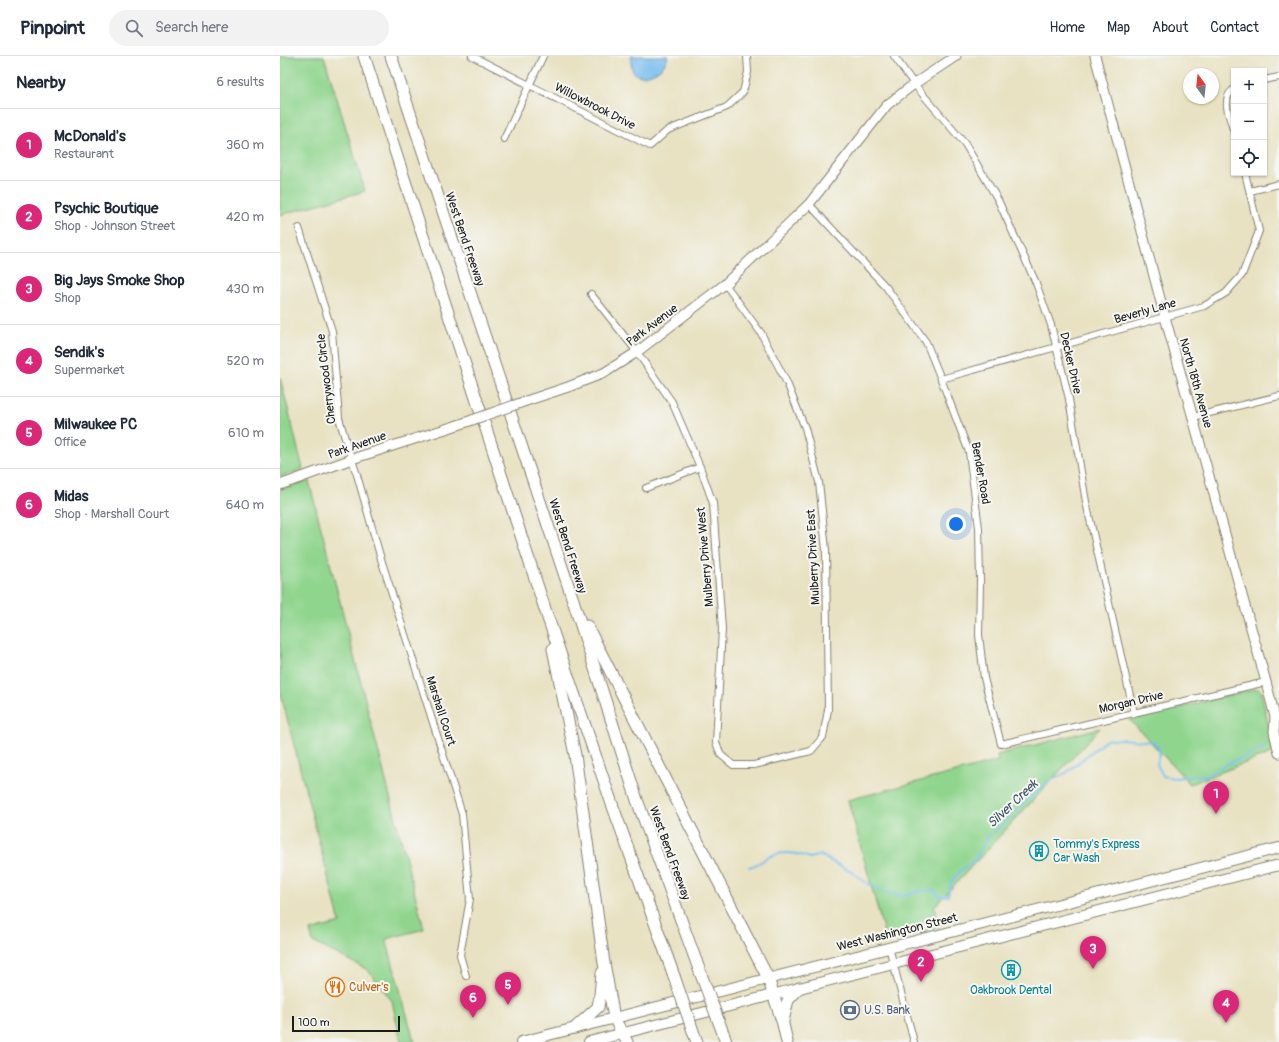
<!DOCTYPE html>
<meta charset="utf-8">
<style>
:root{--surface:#fff;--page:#f2f2f3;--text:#1f2937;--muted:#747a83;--line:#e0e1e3;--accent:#db2777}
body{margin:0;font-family:Pangolin,sans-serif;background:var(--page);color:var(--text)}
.controls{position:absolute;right:12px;top:12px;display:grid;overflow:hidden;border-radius:0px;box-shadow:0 1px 3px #0004}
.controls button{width:36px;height:36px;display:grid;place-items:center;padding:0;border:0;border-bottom:1px solid var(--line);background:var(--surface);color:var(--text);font:20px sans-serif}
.compass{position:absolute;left:903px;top:12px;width:36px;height:36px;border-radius:50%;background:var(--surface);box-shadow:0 1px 3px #0004;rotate:345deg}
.scale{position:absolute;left:12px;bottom:10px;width:108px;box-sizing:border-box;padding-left:4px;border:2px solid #1c1c1c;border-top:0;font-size:11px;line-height:14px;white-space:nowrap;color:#1c1c1c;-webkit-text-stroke:3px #f6f6f2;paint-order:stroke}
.you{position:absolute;left:676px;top:468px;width:14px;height:14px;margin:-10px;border:3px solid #fff;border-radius:50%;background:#1a73e8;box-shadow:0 0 0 6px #1a73e833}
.badge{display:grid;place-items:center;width:26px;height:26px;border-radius:50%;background:var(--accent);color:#fff;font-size:13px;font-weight:700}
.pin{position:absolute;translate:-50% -33px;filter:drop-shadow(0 1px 2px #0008)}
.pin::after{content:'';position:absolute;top:21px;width:14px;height:12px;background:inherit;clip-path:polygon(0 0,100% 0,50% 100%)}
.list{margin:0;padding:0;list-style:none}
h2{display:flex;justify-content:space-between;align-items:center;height:52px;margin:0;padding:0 16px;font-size:17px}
h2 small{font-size:13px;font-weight:400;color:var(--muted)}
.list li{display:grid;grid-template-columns:26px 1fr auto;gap:12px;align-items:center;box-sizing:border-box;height:72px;padding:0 16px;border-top:1px solid var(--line)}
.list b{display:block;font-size:15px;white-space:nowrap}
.list p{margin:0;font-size:13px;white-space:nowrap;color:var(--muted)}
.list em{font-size:13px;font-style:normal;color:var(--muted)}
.icon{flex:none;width:22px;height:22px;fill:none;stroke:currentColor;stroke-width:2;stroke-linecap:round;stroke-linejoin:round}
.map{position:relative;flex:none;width:999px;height:986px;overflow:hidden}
header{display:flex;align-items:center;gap:24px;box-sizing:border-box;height:56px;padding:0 20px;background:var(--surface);border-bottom:1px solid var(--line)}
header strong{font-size:19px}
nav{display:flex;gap:22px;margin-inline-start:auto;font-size:14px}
.search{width:280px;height:36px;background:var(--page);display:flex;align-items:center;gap:10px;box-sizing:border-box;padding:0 14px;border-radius:22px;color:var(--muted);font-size:15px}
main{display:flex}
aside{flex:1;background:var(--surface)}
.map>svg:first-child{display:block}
.green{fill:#90d58e;stroke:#567855}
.water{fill:#79bef0;stroke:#4a6d86}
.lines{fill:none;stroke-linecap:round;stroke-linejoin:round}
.stream{stroke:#79bef0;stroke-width:2}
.street-casing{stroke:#827f6f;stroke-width:8}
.secondary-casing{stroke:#827f6f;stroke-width:11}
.primary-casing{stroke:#827f6f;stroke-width:12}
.highway-casing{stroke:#827f6f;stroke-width:13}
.street{stroke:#fff;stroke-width:6}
.secondary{stroke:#fff;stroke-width:9}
.primary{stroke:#fff;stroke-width:10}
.highway{stroke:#fff;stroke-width:11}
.secondary-bridge-casing{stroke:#827f6f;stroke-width:11;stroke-linecap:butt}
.highway-bridge-casing{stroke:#827f6f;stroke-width:13;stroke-linecap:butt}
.secondary-bridge{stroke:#fff;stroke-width:9}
.highway-bridge{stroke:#fff;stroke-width:11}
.labels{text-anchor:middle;stroke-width:4;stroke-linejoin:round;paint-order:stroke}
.street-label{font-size:12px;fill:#1c1c1c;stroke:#f6f6f2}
.culture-label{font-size:12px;fill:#0d838f;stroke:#f6f6f2;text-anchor:start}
.food-label{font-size:12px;fill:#c56008;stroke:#f6f6f2;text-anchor:start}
.service-label{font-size:12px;fill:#4e5e75;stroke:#f6f6f2;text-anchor:start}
.water-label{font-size:13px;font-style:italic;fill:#3d5566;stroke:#f6f6f2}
</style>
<header>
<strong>Pinpoint</strong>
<div class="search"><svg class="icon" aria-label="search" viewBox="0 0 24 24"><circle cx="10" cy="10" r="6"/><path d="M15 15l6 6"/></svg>Search here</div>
<nav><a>Home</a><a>Map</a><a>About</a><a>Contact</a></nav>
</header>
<main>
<aside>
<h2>Nearby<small>6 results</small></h2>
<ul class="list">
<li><span class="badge">1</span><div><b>McDonald's</b><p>Restaurant</p></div><em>360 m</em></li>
<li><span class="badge">2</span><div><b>Psychic Boutique</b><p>Shop · Johnson Street</p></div><em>420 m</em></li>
<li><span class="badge">3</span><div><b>Big Jays Smoke Shop</b><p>Shop</p></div><em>430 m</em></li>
<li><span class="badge">4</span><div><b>Sendik's</b><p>Supermarket</p></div><em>520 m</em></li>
<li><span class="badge">5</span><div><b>Milwaukee PC</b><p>Office</p></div><em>610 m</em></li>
<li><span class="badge">6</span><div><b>Midas</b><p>Shop · Marshall Court</p></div><em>640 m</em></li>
</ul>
</aside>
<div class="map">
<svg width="999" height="986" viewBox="0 0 999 986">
<rect width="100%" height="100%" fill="#f6f6f2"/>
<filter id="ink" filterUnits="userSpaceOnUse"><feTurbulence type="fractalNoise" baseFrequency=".025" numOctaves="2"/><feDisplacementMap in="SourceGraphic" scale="8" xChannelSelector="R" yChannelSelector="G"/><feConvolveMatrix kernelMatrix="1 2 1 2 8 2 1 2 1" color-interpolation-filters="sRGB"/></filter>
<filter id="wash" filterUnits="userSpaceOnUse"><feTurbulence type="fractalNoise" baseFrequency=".012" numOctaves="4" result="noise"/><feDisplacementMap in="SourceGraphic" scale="16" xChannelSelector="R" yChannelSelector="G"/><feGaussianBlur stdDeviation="0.9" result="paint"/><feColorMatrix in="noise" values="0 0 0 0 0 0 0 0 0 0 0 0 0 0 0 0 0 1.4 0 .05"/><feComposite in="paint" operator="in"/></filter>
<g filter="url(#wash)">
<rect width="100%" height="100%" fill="#e8e2c2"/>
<!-- green -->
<g class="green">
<path d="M0 0H44L85 135 0 159Z"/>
<path d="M0 321 23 413 0 421Z"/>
<path d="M29 425 144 873 106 883 133 981 135 986H121L112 945 88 914 33 886 30 875 60 867 0 635V434Z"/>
<path d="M975 633H979L981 635 994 696 910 728 850 664Z"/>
<path d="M820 672 654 851 659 872 606 884 568 744 718 705 717 699Z"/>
</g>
<!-- water -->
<path class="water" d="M351 0H388C387 3 386 6 384 9 378 17 357 27 352 13 351 9 351 4 351 0Z"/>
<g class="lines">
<!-- stream -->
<path class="stream" d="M469 811C477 809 482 805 489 801 502 794 517 797 530 802L540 799 573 817 588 828 605 836 623 840 641 835 654 834 659 840H668L671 826 681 814 695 804 701 792 711 777 723 769 733 757 769 725 786 717 826 684 841 683 874 686 880 694 877 708 883 720 894 722 927 719 946 708 961 703 975 695 984 692"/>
</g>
</g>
<g filter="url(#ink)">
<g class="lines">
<!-- street casing -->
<g class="street-casing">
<g id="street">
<path d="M192 0 370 90 388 74 447 51 463 36 468 16 467 0"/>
<path d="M614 0 634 28 685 88 718 144 756 227 771 269 789 343 806 446 854 657"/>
<path d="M984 24 999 21"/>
<path d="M954 33C940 42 950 62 954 76"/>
<path d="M224 83 263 0"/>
<path d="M970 135 999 128"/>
<path d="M529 148 606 231 646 286 661 323 689 396 699 472 700 525 699 579 704 622 721 688 986 626"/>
<path d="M19 172 52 275 59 362 67 389 77 419 101 503 182 758 190 843 180 899 186 920"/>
<path d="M311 238 357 296 392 346 420 411 433 447 442 573 436 687 441 699 453 709H474L531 695 543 681 548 654 546 494 539 426 525 372 507 327 481 277 445 228"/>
<path d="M661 323 924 250 946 237 962 219 979 175 965 117"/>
<path d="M913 361 999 340"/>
<path d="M366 432 420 411"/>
<path d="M609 891 634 986"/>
</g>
</g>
<!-- secondary casing -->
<g class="secondary-casing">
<g id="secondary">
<path d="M815 0 885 261 986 626 995 661 994 676 999 697"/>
<path d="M246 345 288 331 324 317 357 296 445 228 529 148 607 49 634 28 676 0"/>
<path d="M0 429 72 403 178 369"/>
</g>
</g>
<!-- primary casing -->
<g class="primary-casing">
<g id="primary">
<path d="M241 986 999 792"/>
<path d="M309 986 999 809"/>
</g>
</g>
<!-- highway casing -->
<g class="highway-casing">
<g id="highway">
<path d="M84 0 267 559 332 748 394 920"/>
<path d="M111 0 292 541 357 744 419 913"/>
<path d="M307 570 488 922 503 968 507 986"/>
<path d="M273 593 295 699 324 907 334 962 347 986"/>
<path d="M503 965 508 944 519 932"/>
<path d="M295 972 318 951 320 939 322 917"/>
<path d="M443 977 446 986"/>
<path d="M414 978 417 986"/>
</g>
</g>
<!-- street -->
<use href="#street" class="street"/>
<!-- secondary -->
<use href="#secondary" class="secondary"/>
<!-- primary -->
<use href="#primary" class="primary"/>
<!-- highway -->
<use href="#highway" class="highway"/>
<!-- secondary-bridge casing -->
<g class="secondary-bridge-casing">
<path id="secondary-bridge" d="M178 369 246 345"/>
</g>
<!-- highway-bridge casing -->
<g class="highway-bridge-casing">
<g id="highway-bridge">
<path d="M419 913 443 977"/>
<path d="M394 920 414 978"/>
</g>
</g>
<!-- secondary-bridge -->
<use href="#secondary-bridge" class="secondary-bridge"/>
<!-- highway-bridge -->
<use href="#highway-bridge" class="highway-bridge"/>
</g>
</g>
<!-- icons -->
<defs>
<g id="building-ring" transform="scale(1)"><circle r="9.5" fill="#f6f6f2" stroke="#0f9aa8" stroke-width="1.5"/><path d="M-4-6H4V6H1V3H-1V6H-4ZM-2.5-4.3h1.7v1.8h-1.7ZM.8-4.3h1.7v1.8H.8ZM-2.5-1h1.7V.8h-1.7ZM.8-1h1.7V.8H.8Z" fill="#0f9aa8"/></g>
<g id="restaurant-ring" transform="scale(1)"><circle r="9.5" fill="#f6f6f2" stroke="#e8710a" stroke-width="1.5"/><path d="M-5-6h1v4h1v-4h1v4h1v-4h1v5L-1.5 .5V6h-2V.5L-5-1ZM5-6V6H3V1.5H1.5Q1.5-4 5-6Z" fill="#e8710a"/></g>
<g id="bank-ring" transform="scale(1)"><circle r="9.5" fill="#f6f6f2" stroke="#5c6f8a" stroke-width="1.5"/><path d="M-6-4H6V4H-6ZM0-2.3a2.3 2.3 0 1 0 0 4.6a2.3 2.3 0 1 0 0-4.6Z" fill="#5c6f8a"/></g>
</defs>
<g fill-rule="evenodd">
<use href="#building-ring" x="759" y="795"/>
<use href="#building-ring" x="731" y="914"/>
<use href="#restaurant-ring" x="55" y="931"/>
<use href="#bank-ring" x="570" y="954"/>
</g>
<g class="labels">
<!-- street labels -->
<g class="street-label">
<text transform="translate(315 50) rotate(27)" y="4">Willowbrook Drive</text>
<text transform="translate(185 183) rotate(71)" y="4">West Bend Freeway</text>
<text transform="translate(865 255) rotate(-16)" y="4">Beverly Lane</text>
<text transform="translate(372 269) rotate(-37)" y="4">Park Avenue</text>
<text transform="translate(791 307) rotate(77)" y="4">Decker Drive</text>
<text transform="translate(46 323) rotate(-97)" y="4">Cherrywood Circle</text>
<text transform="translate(916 327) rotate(74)" y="4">North 18th Avenue</text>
<text transform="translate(77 389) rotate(-19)" y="4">Park Avenue</text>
<text transform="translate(701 417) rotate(80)" y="4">Bender Road</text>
<text transform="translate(288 490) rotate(72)" y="4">West Bend Freeway</text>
<text transform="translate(425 501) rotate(-95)" y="4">Mulberry Drive West</text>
<text transform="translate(533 501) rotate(-93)" y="4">Mulberry Drive East</text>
<text transform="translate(851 646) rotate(-13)" y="4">Morgan Drive</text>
<text transform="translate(161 655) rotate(72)" y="4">Marshall Court</text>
<text transform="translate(390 797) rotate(70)" y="4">West Bend Freeway</text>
<text transform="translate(617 876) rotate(-14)" y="4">West Washington Street</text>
</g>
<!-- culture labels -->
<g class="culture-label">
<text x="773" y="792">Tommy's Express<tspan x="773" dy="14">Car Wash</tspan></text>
<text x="731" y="938" text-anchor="middle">Oakbrook Dental</text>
</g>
<!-- food labels -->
<g class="food-label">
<text x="69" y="935">Culver's</text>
</g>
<!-- service labels -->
<g class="service-label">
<text x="584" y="958">U.S. Bank</text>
</g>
<!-- water labels -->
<g class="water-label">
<text transform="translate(732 747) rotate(-43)" y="5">Silver Creek</text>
</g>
</g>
</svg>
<div class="controls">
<button>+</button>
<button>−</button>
<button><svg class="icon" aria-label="locate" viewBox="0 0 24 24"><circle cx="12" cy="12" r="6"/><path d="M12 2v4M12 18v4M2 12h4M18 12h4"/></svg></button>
</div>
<svg class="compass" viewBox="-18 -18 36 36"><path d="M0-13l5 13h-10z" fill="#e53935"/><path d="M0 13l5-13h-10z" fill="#747a83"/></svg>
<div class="scale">100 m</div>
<div class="you"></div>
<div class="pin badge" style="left:936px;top:758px">1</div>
<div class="pin badge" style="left:641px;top:926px">2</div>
<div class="pin badge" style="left:813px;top:913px">3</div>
<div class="pin badge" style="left:946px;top:967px">4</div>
<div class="pin badge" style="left:228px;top:949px">5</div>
<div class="pin badge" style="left:193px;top:962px">6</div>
</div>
</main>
